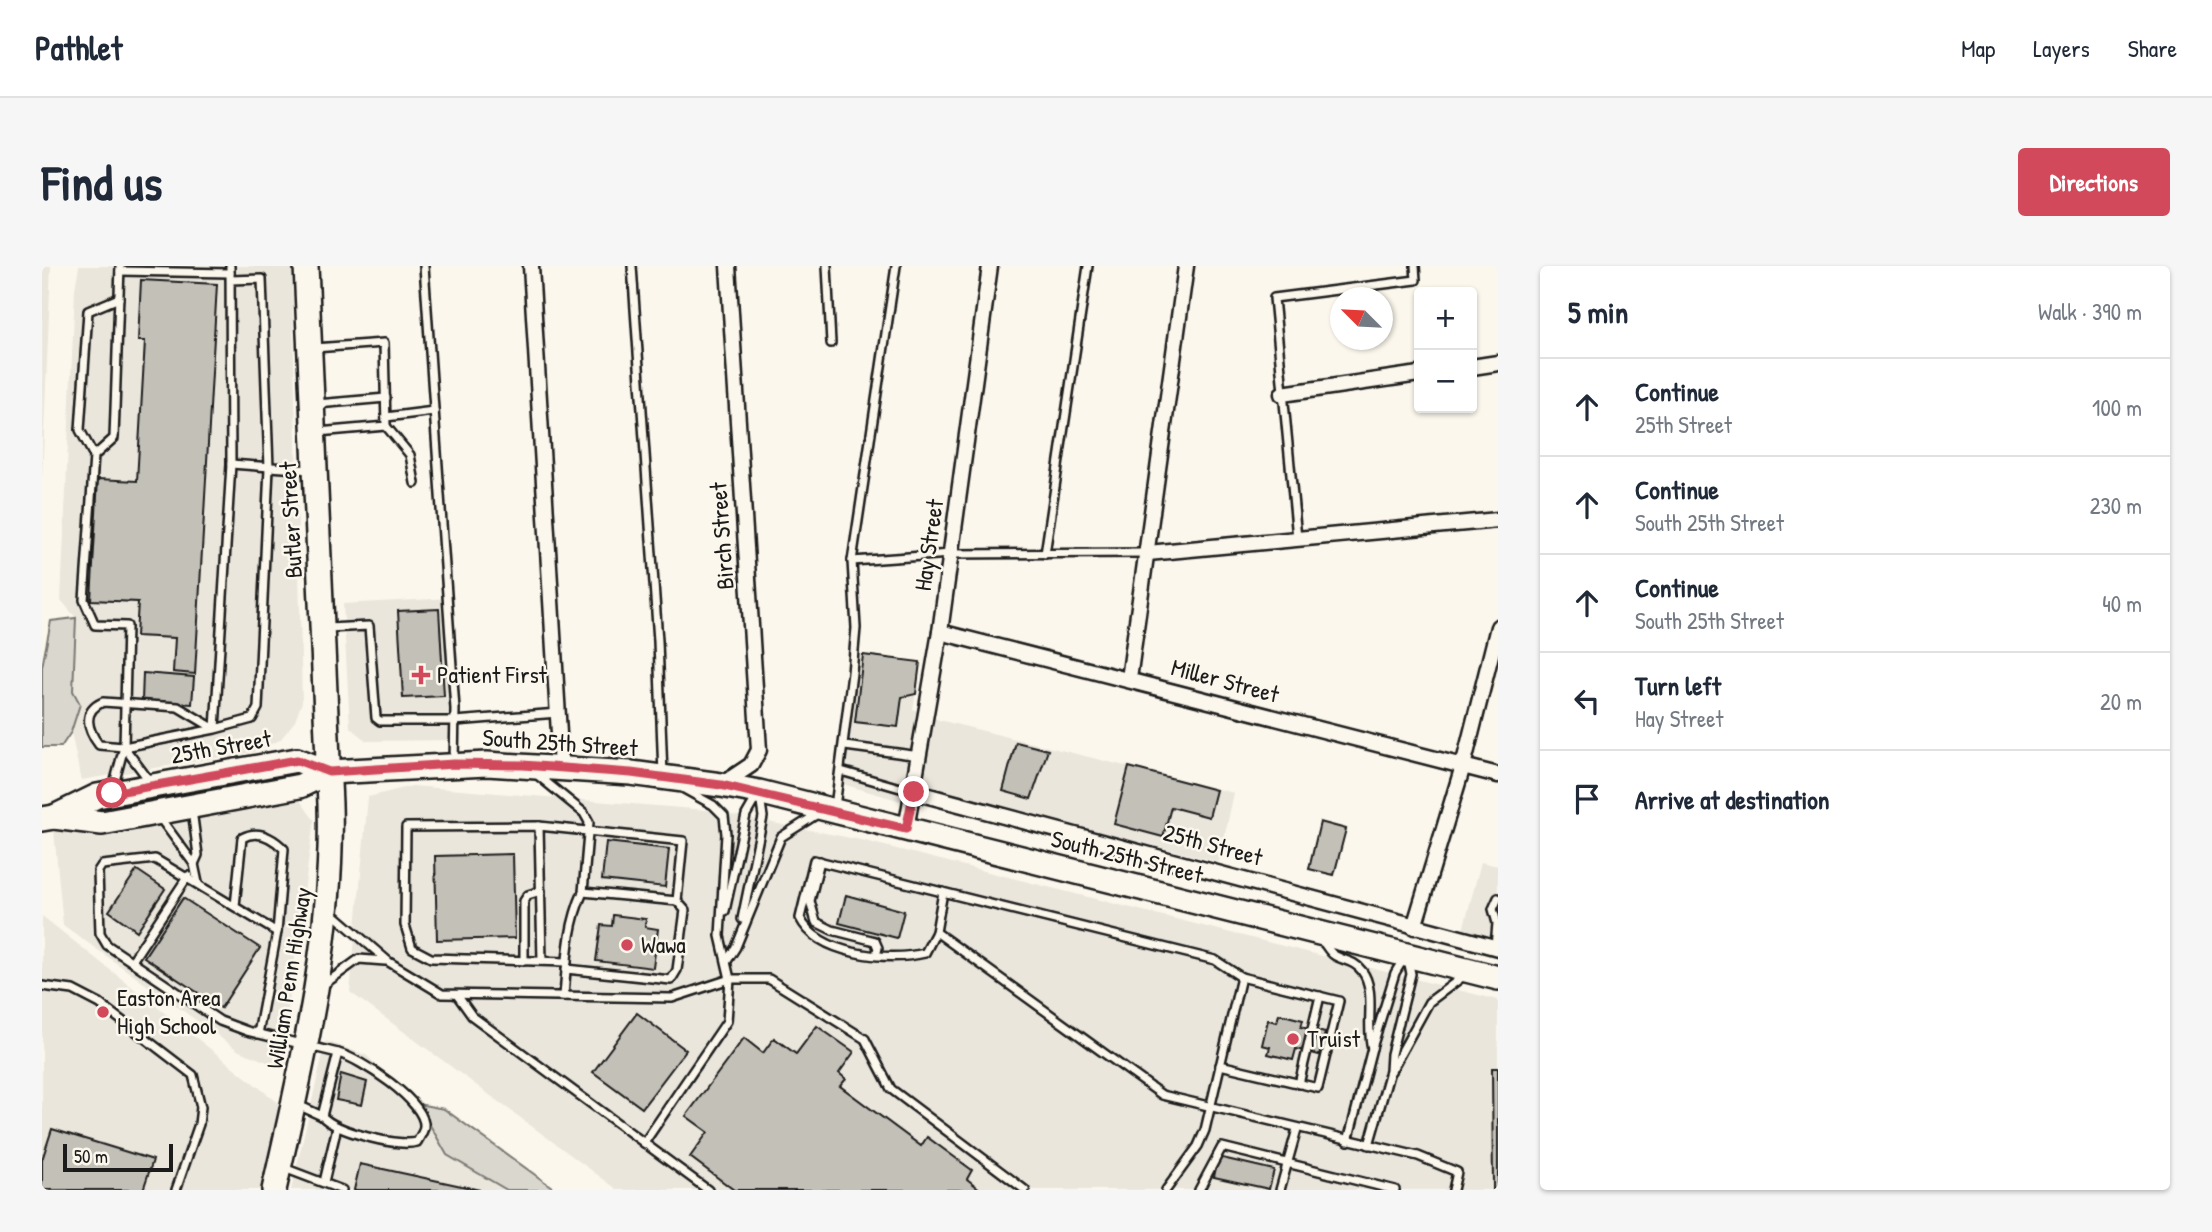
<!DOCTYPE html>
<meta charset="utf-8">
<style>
:root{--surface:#fff;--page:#f6f6f7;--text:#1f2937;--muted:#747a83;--line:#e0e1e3;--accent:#d1495b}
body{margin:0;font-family:"Patrick Hand",sans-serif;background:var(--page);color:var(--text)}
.controls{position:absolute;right:21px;top:21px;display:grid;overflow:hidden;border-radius:7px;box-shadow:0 2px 5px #0004}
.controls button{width:63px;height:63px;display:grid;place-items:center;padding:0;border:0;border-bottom:2px solid var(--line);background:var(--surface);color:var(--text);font:35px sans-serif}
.compass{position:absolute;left:1288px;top:21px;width:63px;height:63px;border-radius:50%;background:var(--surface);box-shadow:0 2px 5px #0004;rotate:294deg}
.scale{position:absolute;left:21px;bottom:18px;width:110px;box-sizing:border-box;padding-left:7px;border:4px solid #1c1c1c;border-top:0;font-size:19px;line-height:24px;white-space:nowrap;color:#1c1c1c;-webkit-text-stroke:5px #fbf7ec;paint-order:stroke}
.stop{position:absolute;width:21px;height:21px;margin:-16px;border:5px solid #d1495b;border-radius:50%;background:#fff}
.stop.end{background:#d1495b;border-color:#fff;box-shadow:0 2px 7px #0008}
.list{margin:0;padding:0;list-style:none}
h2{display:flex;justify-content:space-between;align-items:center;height:91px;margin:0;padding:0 28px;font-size:30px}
h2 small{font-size:23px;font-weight:400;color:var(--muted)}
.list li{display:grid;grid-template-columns:46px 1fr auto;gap:21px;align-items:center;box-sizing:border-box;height:98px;padding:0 28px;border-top:2px solid var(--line)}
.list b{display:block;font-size:26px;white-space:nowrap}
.list p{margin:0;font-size:23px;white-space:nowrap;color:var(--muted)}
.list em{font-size:23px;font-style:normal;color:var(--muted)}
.icon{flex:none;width:38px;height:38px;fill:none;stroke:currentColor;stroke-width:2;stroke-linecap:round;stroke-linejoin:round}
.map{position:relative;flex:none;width:1456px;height:924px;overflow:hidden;border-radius:7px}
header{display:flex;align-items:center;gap:42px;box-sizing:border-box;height:98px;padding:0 35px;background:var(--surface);border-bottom:2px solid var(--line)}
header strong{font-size:33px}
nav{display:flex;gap:38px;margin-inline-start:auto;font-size:24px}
.intro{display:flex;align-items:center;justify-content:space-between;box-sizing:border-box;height:168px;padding:0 42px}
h1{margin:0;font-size:49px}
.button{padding:18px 32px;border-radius:7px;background:var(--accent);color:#fff;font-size:24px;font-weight:700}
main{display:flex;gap:42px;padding:0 42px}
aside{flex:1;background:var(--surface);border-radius:7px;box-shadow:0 2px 5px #0004}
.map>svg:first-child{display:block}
.built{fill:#eae6dc}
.green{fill:#dad7ce;stroke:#7b7a75;stroke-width:2}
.building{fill:#c3c0b8;stroke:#1c1c1c;stroke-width:2}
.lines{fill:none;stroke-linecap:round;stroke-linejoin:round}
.service-casing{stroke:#1c1c1c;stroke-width:12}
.minor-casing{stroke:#1c1c1c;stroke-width:19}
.primary-casing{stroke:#1c1c1c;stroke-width:28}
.service{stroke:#fbf7ec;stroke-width:7}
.minor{stroke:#fbf7ec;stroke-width:14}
.primary{stroke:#fbf7ec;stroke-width:23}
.route{stroke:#d1495b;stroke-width:9}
.poi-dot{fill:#d1495b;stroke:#fbf7ec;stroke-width:2.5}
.labels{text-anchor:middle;stroke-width:5;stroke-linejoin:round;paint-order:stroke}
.street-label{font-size:24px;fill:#1c1c1c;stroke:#fbf7ec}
.poi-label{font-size:24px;fill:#1c1c1c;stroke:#fbf7ec;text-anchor:start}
</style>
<header>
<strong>Pathlet</strong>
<nav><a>Map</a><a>Layers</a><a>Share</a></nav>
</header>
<div class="intro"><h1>Find us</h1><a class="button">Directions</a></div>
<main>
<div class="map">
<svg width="1456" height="924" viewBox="0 0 1456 924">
<rect width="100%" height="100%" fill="#fbf7ec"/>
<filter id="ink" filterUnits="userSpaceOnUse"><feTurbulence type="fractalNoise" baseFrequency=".0143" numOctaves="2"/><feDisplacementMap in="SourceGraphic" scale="14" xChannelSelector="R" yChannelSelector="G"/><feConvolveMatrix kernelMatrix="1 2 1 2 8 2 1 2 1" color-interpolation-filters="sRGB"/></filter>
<g filter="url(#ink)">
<!-- built -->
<g class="built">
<path d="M0 0H9L0 214Z"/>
<path d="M37 0H250L260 436 253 455 238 474 211 486 39 514 29 466 38 438 31 425 34 352 19 334 33 23Z"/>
<path d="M409 332 415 474 324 475 308 461 301 338Z"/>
<path d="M814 390 879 399 871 443 897 454 1192 527 1177 596 883 522 859 535 797 517Z"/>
<path d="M370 520 664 544 819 574 1456 734V924H576L308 726 326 531Z"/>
<path d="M252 526 272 554 238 801 197 785 21 659 12 565Z"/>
<path d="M1439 596 1456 600V673L1421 664Z"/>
<path d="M0 650 243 842 223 924H0Z"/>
<path d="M284 775 324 789 376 838 405 889 465 924H249Z"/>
</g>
<!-- green -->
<g class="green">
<path d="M34 352 31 425 38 438 29 466 19 481H0V401L9 355Z"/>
<path d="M376 838 402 843 514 924H465L405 889Z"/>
</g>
<!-- building -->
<g class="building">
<path d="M99 14 175 18 153 408 131 406 133 372 94 370 96 336 49 334 56 213 95 215 103 75H96Z"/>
<path d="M397 343 402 430 361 432 356 345Z"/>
<path d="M821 389 878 396 874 428 860 431 856 461 813 456Z"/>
<path d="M101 407 152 411 150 438 100 435Z"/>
<path d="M974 476 1006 484 989 533 961 525Z"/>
<path d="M1087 501 1174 524 1167 551 1129 541 1121 571 1072 558Z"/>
<path d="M1278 556 1304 563 1292 609 1267 603Z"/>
<path d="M564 576 627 583 623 621 560 614Z"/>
<path d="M471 588 473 672 395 674 393 590Z"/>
<path d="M95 604 123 623 95 665 67 645Z"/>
<path d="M804 629 862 645 855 672 797 657Z"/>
<path d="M141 632 218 682 179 742 102 691Z"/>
<path d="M571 649 604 653 603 661 616 663 611 702 554 695 559 659 570 660Z"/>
<path d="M595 747 644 784 600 842 551 806Z"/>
<path d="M1237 748 1261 754 1259 761 1283 767 1277 789 1254 783 1251 794 1226 788 1228 781 1220 779 1226 754 1235 756Z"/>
<path d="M775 760 812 786 797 807 804 813 798 820 879 880 885 871 930 904 925 913 939 924H692L648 891 666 866 644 850 702 772 721 787 732 772 754 788Z"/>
<path d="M1450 802H1456V924H1451Z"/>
<path d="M299 808 325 816 320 839 294 834Z"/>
<path d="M10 863 111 894 101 924H0V894Z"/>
<path d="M1176 891 1232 904 1227 923 1172 911Z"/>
<path d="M318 898 438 924H312Z"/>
</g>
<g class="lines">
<!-- service casing -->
<g class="service-casing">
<g id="service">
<path d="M188 0 189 198 173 463 82 481 57 479C45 463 40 445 61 436L136 441 173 463 210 453 216 442 227 202 220 13 188 14"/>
<path d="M382 0 413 443 412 497"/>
<path d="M590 0 616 375 621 509"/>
<path d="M785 0 789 77"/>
<path d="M78 5 188 7"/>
<path d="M272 82 342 77 344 160 276 166"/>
<path d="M275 138 344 132"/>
<path d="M344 151 392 145"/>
<path d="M344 160 368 189 373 217"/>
<path d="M52 190 38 164 46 45 77 32"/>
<path d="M189 198 269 204"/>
<path d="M1255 272 1232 32 1374 14 1373 0"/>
<path d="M1003 288 1046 0"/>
<path d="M810 295 909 288 1105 287"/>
<path d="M285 362 327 360 334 452 338 455H413L516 447"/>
<path d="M803 480 878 490"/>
<path d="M82 481 109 517"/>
<path d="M799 505 872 526"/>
<path d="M493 507 542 547 547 556 541 626"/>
<path d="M71 522 82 481 85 360 53 359 42 334 52 190 72 172 78 0"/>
<path d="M793 541 810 407 814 362 810 295 854 0"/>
<path d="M150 544 156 589 152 598"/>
<path d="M118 552 152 598 156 617"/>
<path d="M497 560 500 695"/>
<path d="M778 595 768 635 774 656 790 664 833 675 836 682 834 689"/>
<path d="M901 626 894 666 883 687C847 696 776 689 758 652L772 594 1173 694 1199 711 1163 864 1156 880 1124 924"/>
<path d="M193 640 200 572C216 563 231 572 242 583L235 666"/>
<path d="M683 645 704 549 715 530"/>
<path d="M289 646 347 696 400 728 630 732 688 713H727L823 773 849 823 983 924"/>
<path d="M700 653 721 551 718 530"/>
<path d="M894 666 1120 829 1376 890 1415 906 1411 924"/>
<path d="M1281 676C1284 679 1287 686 1292 689 1301 695 1312 694 1320 705 1335 724 1323 760 1330 782"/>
<path d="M1453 681 1455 657 1451 643 1456 632"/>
<path d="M90 695 146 610"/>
<path d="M482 695V635L486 629 499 625"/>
<path d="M685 695 694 681 739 571 777 547"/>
<path d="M525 696 389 692 370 682 363 659 364 561 497 560 641 575 635 635"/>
<path d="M0 720 31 724 58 738 151 809 159 841 157 858 134 924"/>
<path d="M280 720 317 693 343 695"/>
<path d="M415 729 430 750 666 924"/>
<path d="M522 730C525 693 526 659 541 626L635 635 643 644 635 704 629 714 524 703"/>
<path d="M216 768 235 666 113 593 60 599 56 605 58 667 65 679 178 755 205 765 296 787 280 850 256 839"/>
<path d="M1178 799 1276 822 1297 735 1199 711"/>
<path d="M1349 805 1387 736 1423 709"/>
<path d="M1257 818 1278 730"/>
<path d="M280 850C294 866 355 881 375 876 377 872 382 865 382 861 385 836 317 792 296 787"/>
<path d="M1306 875 1330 782 1353 707 1362 692"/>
<path d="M602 877 685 755 688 713 678 670 684 568 682 550 671 539 642 523"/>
<path d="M1327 879 1348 805 1349 788 1369 708 1366 693"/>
<path d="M242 902 300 924"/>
<path d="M282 916 295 861"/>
<path d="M1157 924 1180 881 1353 924"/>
<path d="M1238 924 1255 863"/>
</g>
</g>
<!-- minor casing -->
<g class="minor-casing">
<g id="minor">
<path d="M489 0 519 501"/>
<path d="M1430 101 1456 97"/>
<path d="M1240 128 1377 108"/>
<path d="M1106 287 1456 254"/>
<path d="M898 366 1456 509"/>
<path d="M1087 413 1144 0"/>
<path d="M679 519 709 499 717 484 686 0"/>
<path d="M872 526 1456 682"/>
<path d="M864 563 898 366 948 0"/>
<path d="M1372 661 1421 500 1456 361"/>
</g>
</g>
<!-- primary casing -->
<g class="primary-casing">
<g id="primary">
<path d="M12 551 55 530 255 494 287 506"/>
<path d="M0 553 12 551 60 557 258 520 287 506 445 498 589 507 679 519 717 526 1456 712"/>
<path d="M232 924C261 796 292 670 288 538L264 0"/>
</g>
</g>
<!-- service -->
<use href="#service" class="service"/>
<!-- minor -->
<use href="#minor" class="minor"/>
<!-- primary -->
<use href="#primary" class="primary"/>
</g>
</g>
<g class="lines" filter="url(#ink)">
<!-- route -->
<path class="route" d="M70 527 255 494 287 506 412 498 481 499 589 507 679 519 864 563 872 526"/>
</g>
<!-- markers -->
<g class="poi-dot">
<path d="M375.5 398.5h7v7h7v7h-7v7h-7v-7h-7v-7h7z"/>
<circle cx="585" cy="679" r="7"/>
<circle cx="61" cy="746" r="7"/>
<circle cx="1251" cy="773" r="7"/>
</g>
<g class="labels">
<!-- street labels -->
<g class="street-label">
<text transform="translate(249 254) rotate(-93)" y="8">Butler Street</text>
<text transform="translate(680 270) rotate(-94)" y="8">Birch Street</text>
<text transform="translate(887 279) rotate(-82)" y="8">Hay Street</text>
<text transform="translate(1183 415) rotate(15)" y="8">Miller Street</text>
<text transform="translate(518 477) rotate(4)" y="8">South 25th Street</text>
<text transform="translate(179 481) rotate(-10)" y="8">25th Street</text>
<text transform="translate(1171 579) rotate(15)" y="8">25th Street</text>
<text transform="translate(1085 591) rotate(14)" y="8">South 25th Street</text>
<text transform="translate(247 712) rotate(-81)" y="8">William Penn Highway</text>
</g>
<!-- poi labels -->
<g class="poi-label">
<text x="395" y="417">Patient First</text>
<text x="599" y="687">Wawa</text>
<text x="75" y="740">Easton Area<tspan x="75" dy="28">High School</tspan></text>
<text x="1265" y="781">Truist</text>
</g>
</g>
</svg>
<div class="controls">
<button>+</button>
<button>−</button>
</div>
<svg class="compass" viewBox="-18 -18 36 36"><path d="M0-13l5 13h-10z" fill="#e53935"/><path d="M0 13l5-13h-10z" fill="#747a83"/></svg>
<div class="scale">50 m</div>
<div class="stop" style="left:70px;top:527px"></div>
<div class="stop end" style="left:872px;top:526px"></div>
</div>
<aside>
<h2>5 min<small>Walk · 390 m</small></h2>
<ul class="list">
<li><svg class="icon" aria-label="ahead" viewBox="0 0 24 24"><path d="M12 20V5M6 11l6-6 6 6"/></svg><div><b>Continue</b><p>25th Street</p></div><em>100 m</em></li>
<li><svg class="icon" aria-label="ahead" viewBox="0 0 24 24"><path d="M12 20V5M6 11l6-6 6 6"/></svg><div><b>Continue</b><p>South 25th Street</p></div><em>230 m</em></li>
<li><svg class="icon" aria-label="ahead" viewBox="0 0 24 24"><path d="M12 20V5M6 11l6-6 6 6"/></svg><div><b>Continue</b><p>South 25th Street</p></div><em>40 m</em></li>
<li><svg class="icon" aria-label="left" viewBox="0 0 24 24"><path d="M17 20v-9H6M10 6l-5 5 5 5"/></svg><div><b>Turn left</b><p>Hay Street</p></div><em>20 m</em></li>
<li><svg class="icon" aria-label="arrive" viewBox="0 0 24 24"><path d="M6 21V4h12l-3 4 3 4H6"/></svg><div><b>Arrive at destination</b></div></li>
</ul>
</aside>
</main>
